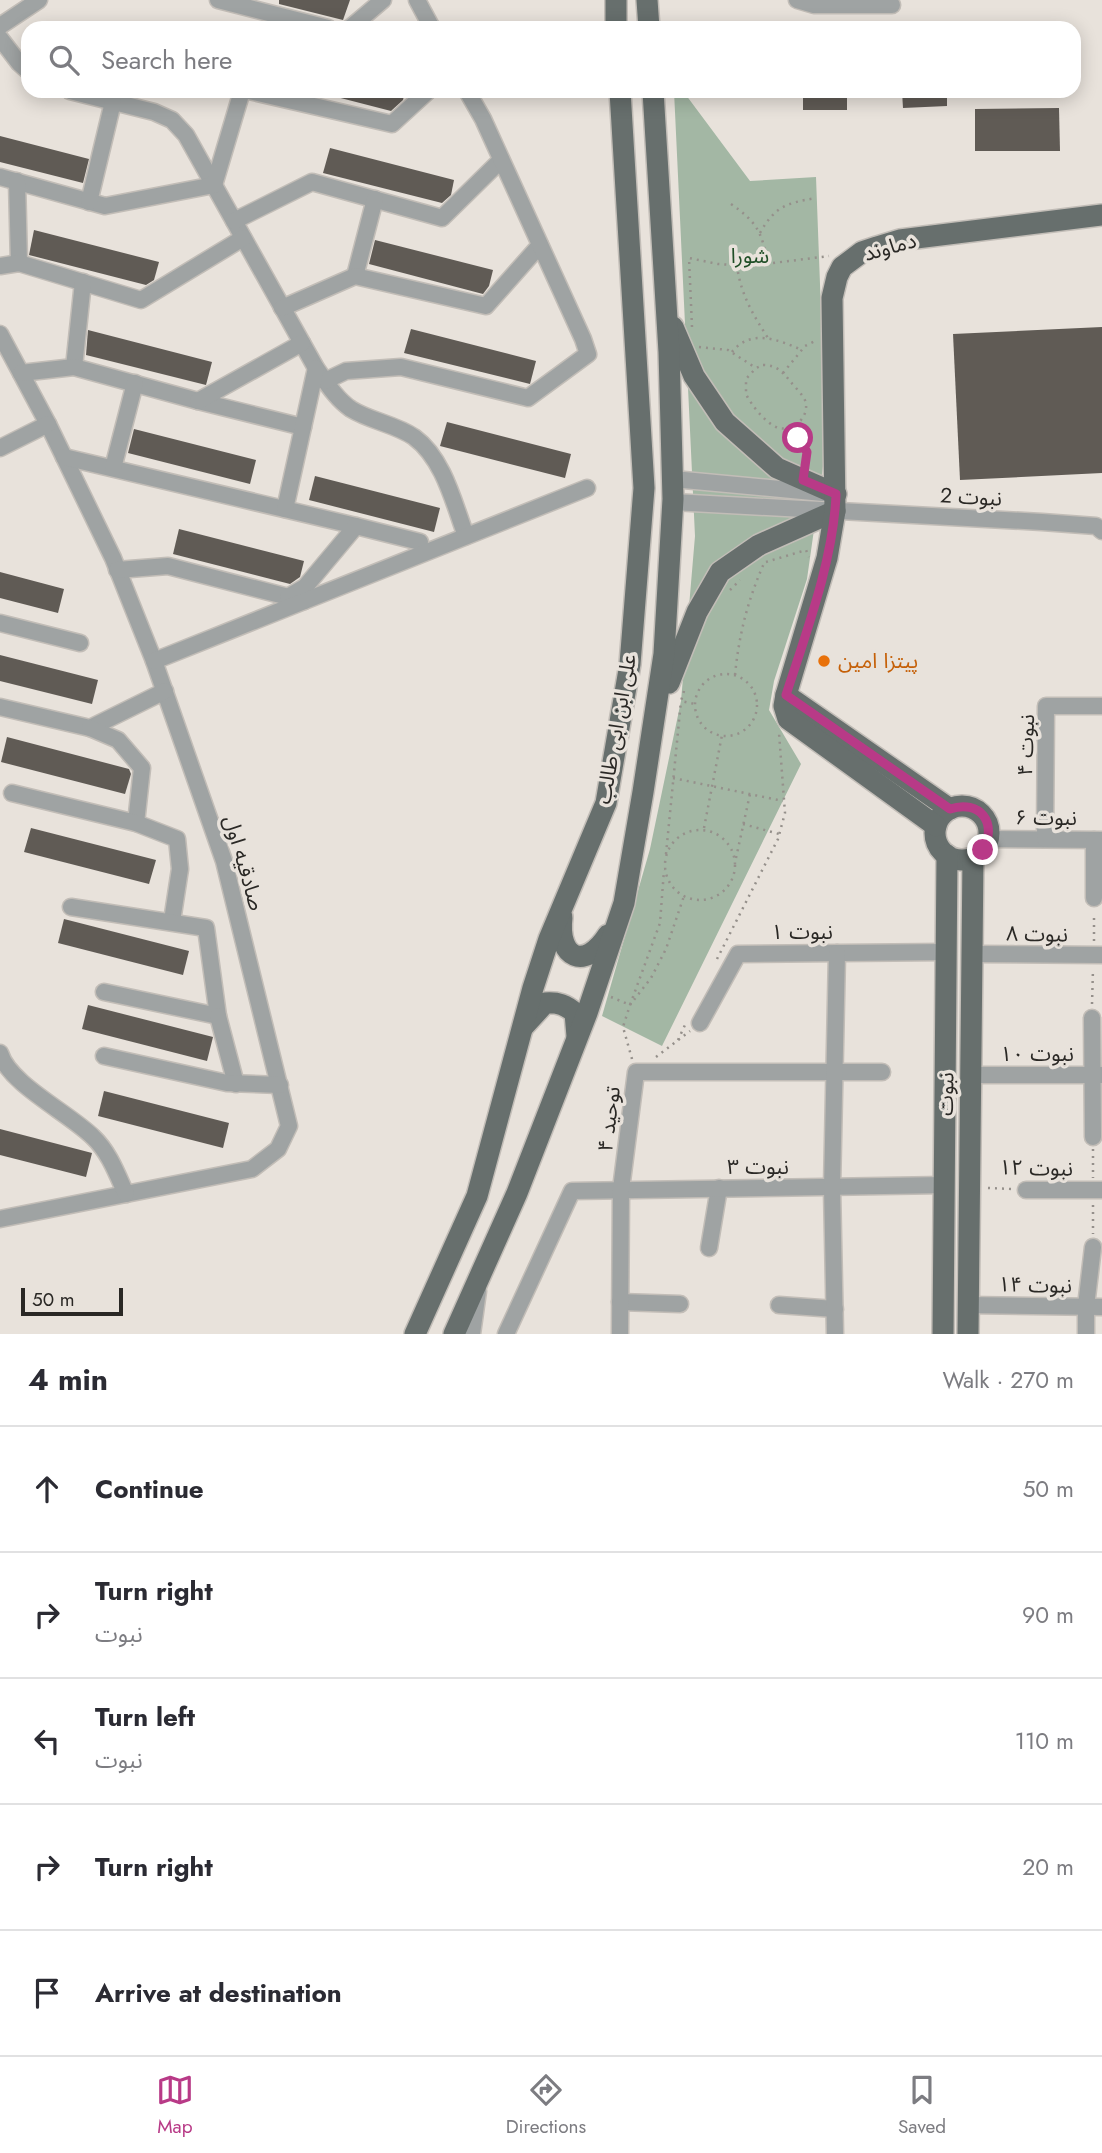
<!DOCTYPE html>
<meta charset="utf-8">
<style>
:root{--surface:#fff;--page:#f2f2f3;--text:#2b2b33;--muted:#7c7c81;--line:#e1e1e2;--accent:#b83a87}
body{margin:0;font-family:Jost,"Noto Sans Arabic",sans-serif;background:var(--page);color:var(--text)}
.scale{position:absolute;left:21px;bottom:18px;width:102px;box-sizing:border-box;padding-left:7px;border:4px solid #2a2825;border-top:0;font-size:19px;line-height:24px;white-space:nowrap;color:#2a2825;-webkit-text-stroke:5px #e8e2db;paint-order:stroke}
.stop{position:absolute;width:21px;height:21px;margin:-16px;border:5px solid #b83a87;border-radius:50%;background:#fff}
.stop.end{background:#b83a87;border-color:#fff;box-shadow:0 2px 7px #0008}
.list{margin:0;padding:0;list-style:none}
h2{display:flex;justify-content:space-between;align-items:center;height:91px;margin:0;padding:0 28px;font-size:30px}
h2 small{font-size:23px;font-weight:400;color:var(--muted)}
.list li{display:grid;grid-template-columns:46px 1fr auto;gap:21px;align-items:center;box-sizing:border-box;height:126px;padding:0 28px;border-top:2px solid var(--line)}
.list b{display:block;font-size:26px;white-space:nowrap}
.list p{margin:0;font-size:23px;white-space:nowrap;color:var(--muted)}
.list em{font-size:23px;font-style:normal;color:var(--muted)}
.icon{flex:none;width:38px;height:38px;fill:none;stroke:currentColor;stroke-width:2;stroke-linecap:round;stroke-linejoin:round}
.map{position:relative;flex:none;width:1102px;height:1334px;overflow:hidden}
.search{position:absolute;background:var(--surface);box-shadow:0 4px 18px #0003;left:21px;right:21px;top:21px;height:77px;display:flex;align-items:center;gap:18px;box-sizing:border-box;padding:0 24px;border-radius:21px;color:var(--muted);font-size:26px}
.sheet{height:721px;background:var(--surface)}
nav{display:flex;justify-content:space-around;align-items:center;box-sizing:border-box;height:98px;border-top:2px solid var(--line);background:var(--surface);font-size:19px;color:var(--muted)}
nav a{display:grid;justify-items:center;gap:4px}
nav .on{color:var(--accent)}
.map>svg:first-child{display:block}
.green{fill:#a3b7a4}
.building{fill:#605b55}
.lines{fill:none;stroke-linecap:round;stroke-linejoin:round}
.minor-casing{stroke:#c2bdb7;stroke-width:19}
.major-casing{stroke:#c2bdb7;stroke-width:24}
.path{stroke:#95908b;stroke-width:2.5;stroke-dasharray:2 5;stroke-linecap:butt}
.minor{stroke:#9fa3a3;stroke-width:16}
.major{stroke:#676f6d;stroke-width:21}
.route{stroke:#b83a87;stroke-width:9}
.food-dot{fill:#e8710a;stroke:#e8e2db;stroke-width:2.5}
.labels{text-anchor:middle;stroke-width:7;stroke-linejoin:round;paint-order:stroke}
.street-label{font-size:21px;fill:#2a2825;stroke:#e8e2db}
.park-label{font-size:21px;fill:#204f27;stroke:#e8e2db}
.food-label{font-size:21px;fill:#c56008;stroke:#e8e2db;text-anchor:start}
</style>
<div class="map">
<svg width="1102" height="1334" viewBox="0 0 1102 1334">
<rect width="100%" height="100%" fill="#e8e2db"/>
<!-- green -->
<path class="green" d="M674 91H683L750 181 816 177 826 445 807 579 774 681 769 710 801 764 662 1046 602 1016 650 849 681 701 695 536Z"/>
<!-- building -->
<g class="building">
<path d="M279 0H350L343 20 279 4Z"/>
<path d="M329 91H405L403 100 391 111 329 95Z"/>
<rect x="803" y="91" width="44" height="19"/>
<path d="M902 91H947V106L903 108Z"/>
<path d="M1059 108 1060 151H975V109Z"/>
<path d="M0 136 89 159 83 183 0 162Z"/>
<path d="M330 148 454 180 451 195 442 203 323 173Z"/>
<path d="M34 230 159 262 154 280 146 285 29 255Z"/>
<path d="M375 240 493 270 489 286 483 294 369 264Z"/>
<path d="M1102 327V473L960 480 953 334Z"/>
<path d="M411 329 536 361 530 384 404 353Z"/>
<path d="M88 330 212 362 206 385 86 355Z"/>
<path d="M447 422 571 454 565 478 440 446Z"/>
<path d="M134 429 256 460 250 484 128 453Z"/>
<path d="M315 476 440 508 434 532 309 500Z"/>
<path d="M179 529 304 561 300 577 290 584 173 554Z"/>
<path d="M0 572 64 589 58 613 0 598Z"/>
<path d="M0 655 98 680 92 704 0 681Z"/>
<path d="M7 737 129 769 131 774 125 794 1 762Z"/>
<path d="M31 828 156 860 149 884 24 852Z"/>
<path d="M64 919 189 951 183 975 58 943Z"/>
<path d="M88 1005 213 1037 207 1061 82 1029Z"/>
<path d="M104 1091 229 1123 223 1148 98 1116Z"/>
<path d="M0 1129 92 1153 86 1177 0 1155Z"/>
</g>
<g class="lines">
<!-- minor casing -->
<g class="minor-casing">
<g id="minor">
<path d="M218 0 328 28"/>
<path d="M417 0 432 28"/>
<path d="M797 0 814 5H892"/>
<path d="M0 26 39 0"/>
<path d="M350 28 383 0"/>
<path d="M0 38 19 63 28 71"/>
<path d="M70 91 154 112 172 120 186 135 316 368C326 382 336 399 351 409 370 421 395 424 414 437 444 459 454 504 466 536"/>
<path d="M249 91 392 124 428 91"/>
<path d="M0 177 105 206 214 185 242 91"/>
<path d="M17 181 19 263"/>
<path d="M89 202 113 102"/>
<path d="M234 221 312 182 442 218 501 160"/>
<path d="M0 266 19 263 141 300 243 238"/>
<path d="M355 276 375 199"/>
<path d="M282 308 355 276 486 306 540 245"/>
<path d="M0 334 48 424 113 558 154 661 224 861 289 1126 278 1149 252 1169 0 1219"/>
<path d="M74 367 83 282"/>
<path d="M21 373 74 367 198 401 303 427"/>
<path d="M325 381 346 371 401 367 528 398 588 354 583 339 483 119 467 91"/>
<path d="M198 401 302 343"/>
<path d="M0 448 48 424"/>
<path d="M64 457 356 526"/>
<path d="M113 468 135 383"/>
<path d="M673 479 823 493"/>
<path d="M673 502 1042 522 1096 526 1102 531"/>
<path d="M285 509 316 368"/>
<path d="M117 570 168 566 304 601"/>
<path d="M288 597 305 587 356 526 420 542"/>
<path d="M0 623 80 643"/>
<path d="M154 661 587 488"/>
<path d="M0 707 90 728 165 691"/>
<path d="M90 728 118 740 142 768 136 823"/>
<path d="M12 793 136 823 177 839 180 869 172 921"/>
<path d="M989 839 1102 840"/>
<path d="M1045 839 1046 706H1102"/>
<path d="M1094 840V898"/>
<path d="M71 907 206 928 218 1016 104 992"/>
<path d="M972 954 1102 955"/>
<path d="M218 1016 236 1084"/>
<path d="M1092 1018 1093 1137"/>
<path d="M700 1023 738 954 946 952"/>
<path d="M0 1053C9 1084 69 1113 93 1137 109 1152 117 1174 126 1194"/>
<path d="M104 1056 227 1083 280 1085"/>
<path d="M972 1075H1102"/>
<path d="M1026 1190H1102"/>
<path d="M709 1248 719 1188"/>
<path d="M620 1302 680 1304"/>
<path d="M779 1305 835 1309"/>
<path d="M968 1305 1102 1307"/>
<path d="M472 1334 478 1291"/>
<path d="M506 1334 572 1191 944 1185"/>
<path d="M620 1334 621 1189 636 1072H882"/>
<path d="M835 1334 832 1188 837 953"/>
<path d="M1086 1334V1306L1093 1247"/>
</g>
</g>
<!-- major casing -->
<g class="major-casing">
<g id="major">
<path d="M616 0V28"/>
<path d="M647 0 649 28"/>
<path d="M673 327 694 376 725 422 777 468 836 494"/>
<path d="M669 683 697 612 720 572 759 545 835 511"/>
<path d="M786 695 950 809"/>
<circle cx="962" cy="833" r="27"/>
<path d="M936 826 788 719 784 706 786 695 827 558 835 511 832 298 837 277 842 267 862 252 877 247 900 240 1102 215"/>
<path d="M562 917C557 959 585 971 608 935"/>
<path d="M524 1026 545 1003C558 1002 566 1005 575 1013L577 1036"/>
<path d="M415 1334 477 1196 533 988 549 939 606 803 630 664 644 488 620 91"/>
<path d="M454 1334 517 1193 587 1013 624 903 643 792 664 654 673 499 669 352 653 91"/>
<path d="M943 1334 947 855"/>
<path d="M968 1334 973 858"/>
</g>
</g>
<!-- path -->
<g class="path">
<path d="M731 204C756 221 763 233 767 263"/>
<path d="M760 233C775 206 787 203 816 198"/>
<path d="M737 265C740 293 753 315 768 338"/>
<path d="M692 327 689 258 718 264 749 266 829 256"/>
<path d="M699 347 728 350 756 368"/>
<path d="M732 352C751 328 779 340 802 350"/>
<path d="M763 365C776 365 782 371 790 381 794 386 800 392 804 398 812 413 796 432 779 428 767 425 751 405 746 394V379L756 368Z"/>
<path d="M783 373 805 346 815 341"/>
<path d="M792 427 807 452V462"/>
<path d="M766 562 806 550 809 557"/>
<path d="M730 590 740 580"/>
<circle cx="726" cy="705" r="31"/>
<path d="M735 675C739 634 748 599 765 561"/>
<path d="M684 691 681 701 695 704"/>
<path d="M673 778 783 801"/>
<path d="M743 824 779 834"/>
<path d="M704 828 722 735"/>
<circle cx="700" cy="865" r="35"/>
<path d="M666 854 681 701"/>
<path d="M736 858 750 794"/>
<path d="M1094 941V913"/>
<path d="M717 959 778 839 785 813 779 733"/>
<path d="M611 997 630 1005 660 923 664 870"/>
<path d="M1092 1004 1093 969"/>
<path d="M678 1040 685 1025"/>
<path d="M656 1057 690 1031"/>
<path d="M632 1059 623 1027 630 1005 651 978 666 949 684 896"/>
<path d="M1093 1149V1178"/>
<path d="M988 1188 1012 1189"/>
<path d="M1093 1205V1234"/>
</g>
<!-- minor -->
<use href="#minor" class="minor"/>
<!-- major -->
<use href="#major" class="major"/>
</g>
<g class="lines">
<!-- route -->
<path class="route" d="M798 438 807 452 803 480 836 494C834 558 806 633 786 695L950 809C980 799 998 823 983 850"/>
</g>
<!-- markers -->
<circle class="food-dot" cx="824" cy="661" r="7"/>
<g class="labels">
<!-- street labels -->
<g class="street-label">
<text transform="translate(890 247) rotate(-16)" y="7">دماوند</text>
<text transform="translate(971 497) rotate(3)" y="7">نبوت 2</text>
<text transform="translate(616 729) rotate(-80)" y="7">علی ابن ابی طالب</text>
<text transform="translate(1026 745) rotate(-88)" y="7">نبوت ۴</text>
<text x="1046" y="825">نبوت ۶</text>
<text transform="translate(244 863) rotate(74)" y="7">صادقیه اول</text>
<text x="802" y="939">نبوت ۱</text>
<text transform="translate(1037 934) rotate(1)" y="7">نبوت ۸</text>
<text x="1037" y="1061">نبوت ۱۰</text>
<text transform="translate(946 1094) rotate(-89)" y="7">نبوت</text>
<text transform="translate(609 1119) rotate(-83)" y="7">توحید ۴</text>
<text x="758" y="1174">نبوت ۳</text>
<text transform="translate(1036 1168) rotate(1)" y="7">نبوت ۱۲</text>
<text transform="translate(1035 1285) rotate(1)" y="7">نبوت ۱۴</text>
</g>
<!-- park labels -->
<g class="park-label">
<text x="750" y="263">شورا</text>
</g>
<!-- food labels -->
<g class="food-label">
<text x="838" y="668">پیتزا امین</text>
</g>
</g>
</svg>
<div class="scale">50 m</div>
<div class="stop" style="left:798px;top:438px"></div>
<div class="stop end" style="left:983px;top:850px"></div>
<div class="search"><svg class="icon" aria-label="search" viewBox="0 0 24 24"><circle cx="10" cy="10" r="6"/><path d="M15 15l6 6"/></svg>Search here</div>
</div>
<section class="sheet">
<h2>4 min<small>Walk · 270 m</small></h2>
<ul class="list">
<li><svg class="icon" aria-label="ahead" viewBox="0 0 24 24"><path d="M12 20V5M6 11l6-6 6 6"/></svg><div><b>Continue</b></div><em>50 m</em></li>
<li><svg class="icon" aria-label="right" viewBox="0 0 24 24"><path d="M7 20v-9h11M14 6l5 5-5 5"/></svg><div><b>Turn right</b><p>نبوت</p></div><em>90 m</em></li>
<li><svg class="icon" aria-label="left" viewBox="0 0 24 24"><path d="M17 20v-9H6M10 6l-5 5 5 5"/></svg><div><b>Turn left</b><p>نبوت</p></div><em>110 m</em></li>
<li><svg class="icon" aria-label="right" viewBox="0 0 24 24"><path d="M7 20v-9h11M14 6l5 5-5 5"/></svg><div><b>Turn right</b></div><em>20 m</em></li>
<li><svg class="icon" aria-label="arrive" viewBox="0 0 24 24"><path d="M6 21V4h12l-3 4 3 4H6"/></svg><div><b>Arrive at destination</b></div></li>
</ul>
</section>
<nav>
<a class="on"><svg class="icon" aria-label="map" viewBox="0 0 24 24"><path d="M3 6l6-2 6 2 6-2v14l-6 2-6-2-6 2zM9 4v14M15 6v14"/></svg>Map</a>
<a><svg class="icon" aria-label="directions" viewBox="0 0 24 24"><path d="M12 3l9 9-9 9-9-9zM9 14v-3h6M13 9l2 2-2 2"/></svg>Directions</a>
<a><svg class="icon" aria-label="saved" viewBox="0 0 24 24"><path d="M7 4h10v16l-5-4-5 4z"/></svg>Saved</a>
</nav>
